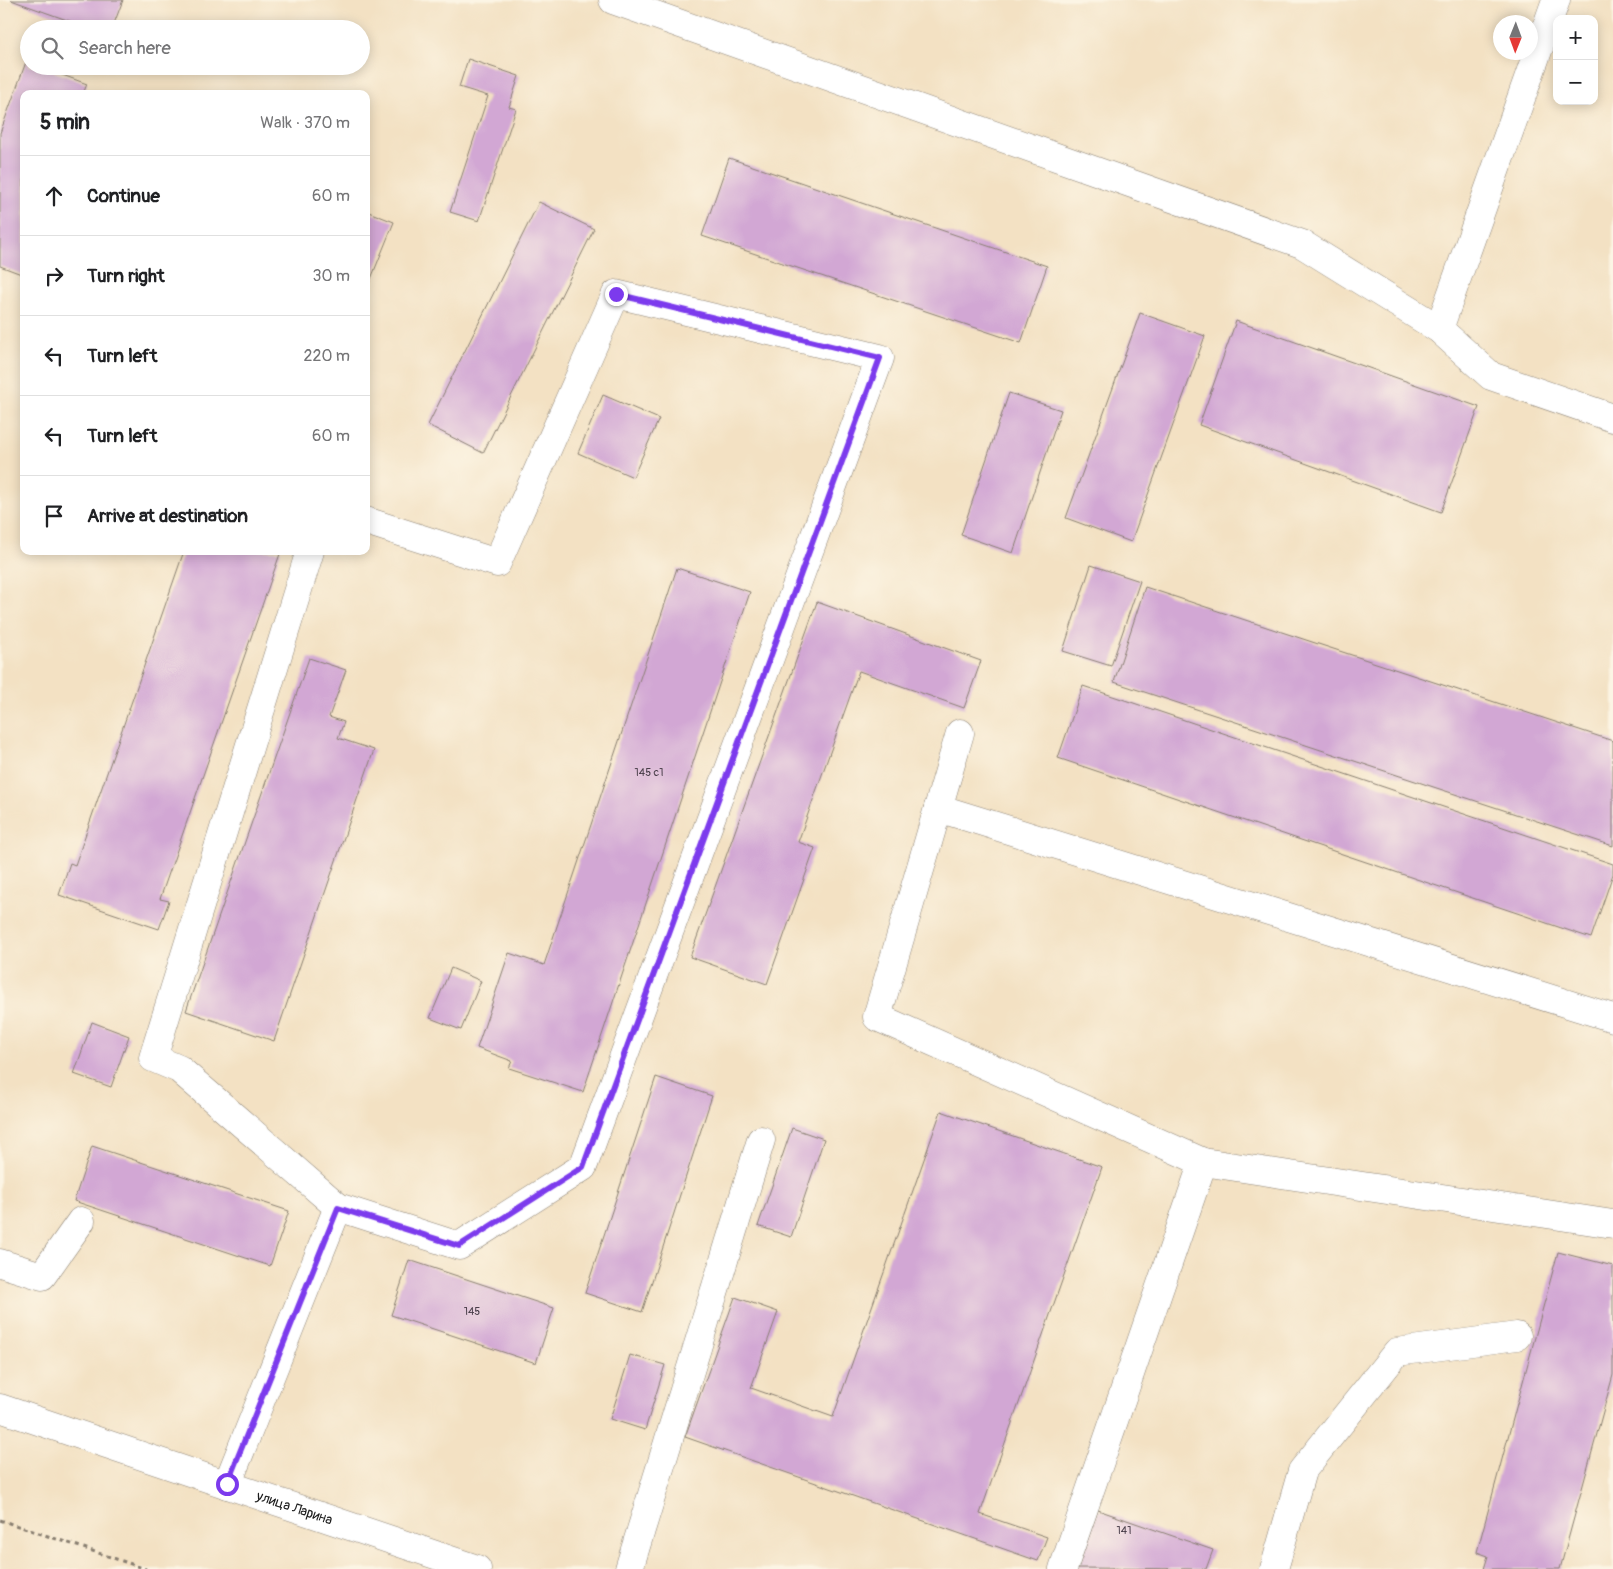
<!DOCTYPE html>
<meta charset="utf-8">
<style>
:root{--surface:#fff;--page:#f6f6f6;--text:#202124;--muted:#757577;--line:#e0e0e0}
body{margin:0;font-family:Pangolin,sans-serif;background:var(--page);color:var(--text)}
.controls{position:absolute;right:15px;top:15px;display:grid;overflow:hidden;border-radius:10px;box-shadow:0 2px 12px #0003}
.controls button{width:45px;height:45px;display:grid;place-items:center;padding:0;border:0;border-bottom:1px solid var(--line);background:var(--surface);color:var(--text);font:25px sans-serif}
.compass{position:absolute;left:1493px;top:15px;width:45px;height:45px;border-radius:50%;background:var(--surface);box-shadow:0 2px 12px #0003;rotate:181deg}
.stop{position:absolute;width:15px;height:15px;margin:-11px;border:4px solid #7c3aed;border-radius:50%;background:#fff}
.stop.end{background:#7c3aed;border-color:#fff;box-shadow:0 1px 5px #0008}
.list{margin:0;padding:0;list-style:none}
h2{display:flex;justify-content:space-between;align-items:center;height:65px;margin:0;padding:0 20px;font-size:21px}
h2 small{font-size:16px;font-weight:400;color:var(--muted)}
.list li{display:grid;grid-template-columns:32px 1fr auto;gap:15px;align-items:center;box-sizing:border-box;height:80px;padding:0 20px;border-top:1px solid var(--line)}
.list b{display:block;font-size:19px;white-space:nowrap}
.list em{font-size:16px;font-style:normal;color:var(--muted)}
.icon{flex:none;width:28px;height:28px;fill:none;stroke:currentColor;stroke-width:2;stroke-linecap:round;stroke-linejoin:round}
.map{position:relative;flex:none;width:1613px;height:1569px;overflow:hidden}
.search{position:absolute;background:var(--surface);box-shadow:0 2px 12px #0003;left:20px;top:20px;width:350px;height:55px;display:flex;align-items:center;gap:12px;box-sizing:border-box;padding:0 18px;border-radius:28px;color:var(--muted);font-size:19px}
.panel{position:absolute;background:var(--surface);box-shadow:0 2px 12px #0003;left:20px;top:90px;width:350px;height:465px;border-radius:10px}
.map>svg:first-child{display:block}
.building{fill:#d2a7d4}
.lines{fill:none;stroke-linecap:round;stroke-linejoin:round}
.minor-casing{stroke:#887e70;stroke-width:29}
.path{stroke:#887e70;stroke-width:3;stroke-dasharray:4 4;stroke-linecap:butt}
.minor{stroke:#fff;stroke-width:28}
.route{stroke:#7c3aed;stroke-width:6}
.labels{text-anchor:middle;stroke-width:4;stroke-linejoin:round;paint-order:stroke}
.number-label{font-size:11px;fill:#4a3f4a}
.street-label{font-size:14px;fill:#1c1c1c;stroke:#fcf5e5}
</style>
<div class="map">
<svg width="1613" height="1569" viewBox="0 0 1613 1569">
<rect width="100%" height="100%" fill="#fcf5e5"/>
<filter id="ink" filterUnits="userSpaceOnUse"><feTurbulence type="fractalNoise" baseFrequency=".02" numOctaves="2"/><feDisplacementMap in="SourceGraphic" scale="10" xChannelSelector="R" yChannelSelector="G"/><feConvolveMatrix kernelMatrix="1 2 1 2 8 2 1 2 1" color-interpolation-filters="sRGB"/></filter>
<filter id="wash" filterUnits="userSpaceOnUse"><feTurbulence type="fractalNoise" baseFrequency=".0096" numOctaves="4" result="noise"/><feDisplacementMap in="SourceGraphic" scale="20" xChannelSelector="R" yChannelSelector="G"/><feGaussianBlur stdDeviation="1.12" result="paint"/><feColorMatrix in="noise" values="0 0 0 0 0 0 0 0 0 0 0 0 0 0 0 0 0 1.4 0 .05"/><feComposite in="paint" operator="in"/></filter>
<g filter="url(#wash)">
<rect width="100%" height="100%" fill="#f3e1c3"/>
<g id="blocks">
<!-- building -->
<g class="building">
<path d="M11 0H123L112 29H92Z"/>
<path d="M468 59 519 76 509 107 516 109 479 221 450 212 488 96 459 87Z"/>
<path d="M26 62 29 63V66H38L87 84 83 94H24V275L0 266V133Z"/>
<path d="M729 158 1047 266 1021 343 702 236Z"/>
<path d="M539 202 594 229 483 453 428 425Z"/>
<path d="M366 211 394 222 366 291Z"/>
<path d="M1140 313 1205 336 1131 542 1066 518Z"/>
<path d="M1236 321 1479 407 1441 512 1199 425Z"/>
<path d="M1009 393 1061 410 1013 553 961 535Z"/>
<path d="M603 395 659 419 633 477 578 453Z"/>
<path d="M184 551H281L160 899 169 901 159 929 59 895 70 863 75 865Z"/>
<path d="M1091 565 1140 581 1111 666 1063 651Z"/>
<path d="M677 568 750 592 583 1092 509 1068 512 1061 477 1048 509 953 544 965Z"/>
<path d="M1145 587 1613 741V846L1114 682Z"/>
<path d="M817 602 981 661 964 708 859 671 798 842 815 848 767 984 690 957Z"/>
<path d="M309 658 346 670 329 717 344 722 338 738 374 750 274 1041 186 1011Z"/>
<path d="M1083 686 1613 864V874L1591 938 1058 758Z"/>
<path d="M451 968 481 981 461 1030 430 1018Z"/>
<path d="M92 1022 129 1036 111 1087 74 1074Z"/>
<path d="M656 1077 712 1096 642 1312 585 1293Z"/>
<path d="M941 1111 1102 1167 980 1514 1047 1537 1038 1561 685 1437 735 1297 778 1312 751 1388 833 1417Z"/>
<path d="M792 1128 824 1139 791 1237 758 1226Z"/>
<path d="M92 1146 289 1211 270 1266 74 1201Z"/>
<path d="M1558 1252 1613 1266V1375L1560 1569H1484L1488 1556 1477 1552Z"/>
<path d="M409 1260 554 1308 536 1363 391 1315Z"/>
<path d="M630 1355 665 1365 645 1430 610 1419Z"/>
<path d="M1098 1510 1213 1550 1206 1569 1078 1568Z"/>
</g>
</g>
</g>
<g filter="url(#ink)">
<use href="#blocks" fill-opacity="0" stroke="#887e70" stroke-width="1"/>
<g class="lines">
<!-- minor casing -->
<g class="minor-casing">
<g id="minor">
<path d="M613 0 1302 244 1439 329 1491 376 1613 418"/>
<path d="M1439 329 1556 0"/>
<path d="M960 733 877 1017 1203 1162 1063 1569"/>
<path d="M938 808 1613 1018"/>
<path d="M1203 1162 1613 1224"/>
<path d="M338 1207 459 1246 583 1167 880 358 616 294 497 563 366 521"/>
<path d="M0 1263 42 1276 81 1221"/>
<path id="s1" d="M0 1408 477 1569"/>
<path d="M227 1485 338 1207 179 1069 153 1058 310 551"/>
<path d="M629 1569 761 1140"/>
<path d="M1274 1569 1302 1471 1397 1352 1517 1336"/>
</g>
</g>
<!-- path -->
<path class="path" d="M0 1520 146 1569"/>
<!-- minor -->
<use href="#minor" class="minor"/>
</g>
</g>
<g class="lines" filter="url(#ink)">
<!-- route -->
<path class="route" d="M227 1484 338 1208 459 1246 583 1167 880 358 616 294"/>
</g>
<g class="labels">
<!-- number labels -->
<g class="number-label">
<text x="649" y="776">145 с1</text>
<text x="472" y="1315">145</text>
<text x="1124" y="1534">141</text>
</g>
<!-- street labels -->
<g class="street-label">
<text dy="5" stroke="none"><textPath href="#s1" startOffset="311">улица Ларина</textPath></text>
</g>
</g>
</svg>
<div class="controls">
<button>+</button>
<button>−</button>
</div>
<svg class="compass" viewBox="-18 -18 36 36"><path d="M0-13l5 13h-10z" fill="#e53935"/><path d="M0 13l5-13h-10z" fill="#757577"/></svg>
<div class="stop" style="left:227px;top:1484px"></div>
<div class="stop end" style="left:616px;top:294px"></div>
<div class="search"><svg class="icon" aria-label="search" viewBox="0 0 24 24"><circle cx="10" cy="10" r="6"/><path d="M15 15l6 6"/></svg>Search here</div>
<section class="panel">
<h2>5 min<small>Walk · 370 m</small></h2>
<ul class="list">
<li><svg class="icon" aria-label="ahead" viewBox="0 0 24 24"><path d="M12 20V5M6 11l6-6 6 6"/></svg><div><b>Continue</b></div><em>60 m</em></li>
<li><svg class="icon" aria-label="right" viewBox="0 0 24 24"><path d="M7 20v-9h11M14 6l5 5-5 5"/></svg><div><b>Turn right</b></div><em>30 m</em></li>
<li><svg class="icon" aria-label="left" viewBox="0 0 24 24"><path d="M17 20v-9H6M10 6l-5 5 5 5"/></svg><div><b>Turn left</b></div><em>220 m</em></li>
<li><svg class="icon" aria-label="left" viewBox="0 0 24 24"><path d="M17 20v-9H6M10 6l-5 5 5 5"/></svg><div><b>Turn left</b></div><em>60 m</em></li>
<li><svg class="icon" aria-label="arrive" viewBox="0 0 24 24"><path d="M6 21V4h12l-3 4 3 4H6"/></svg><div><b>Arrive at destination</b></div></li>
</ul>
</section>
</div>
